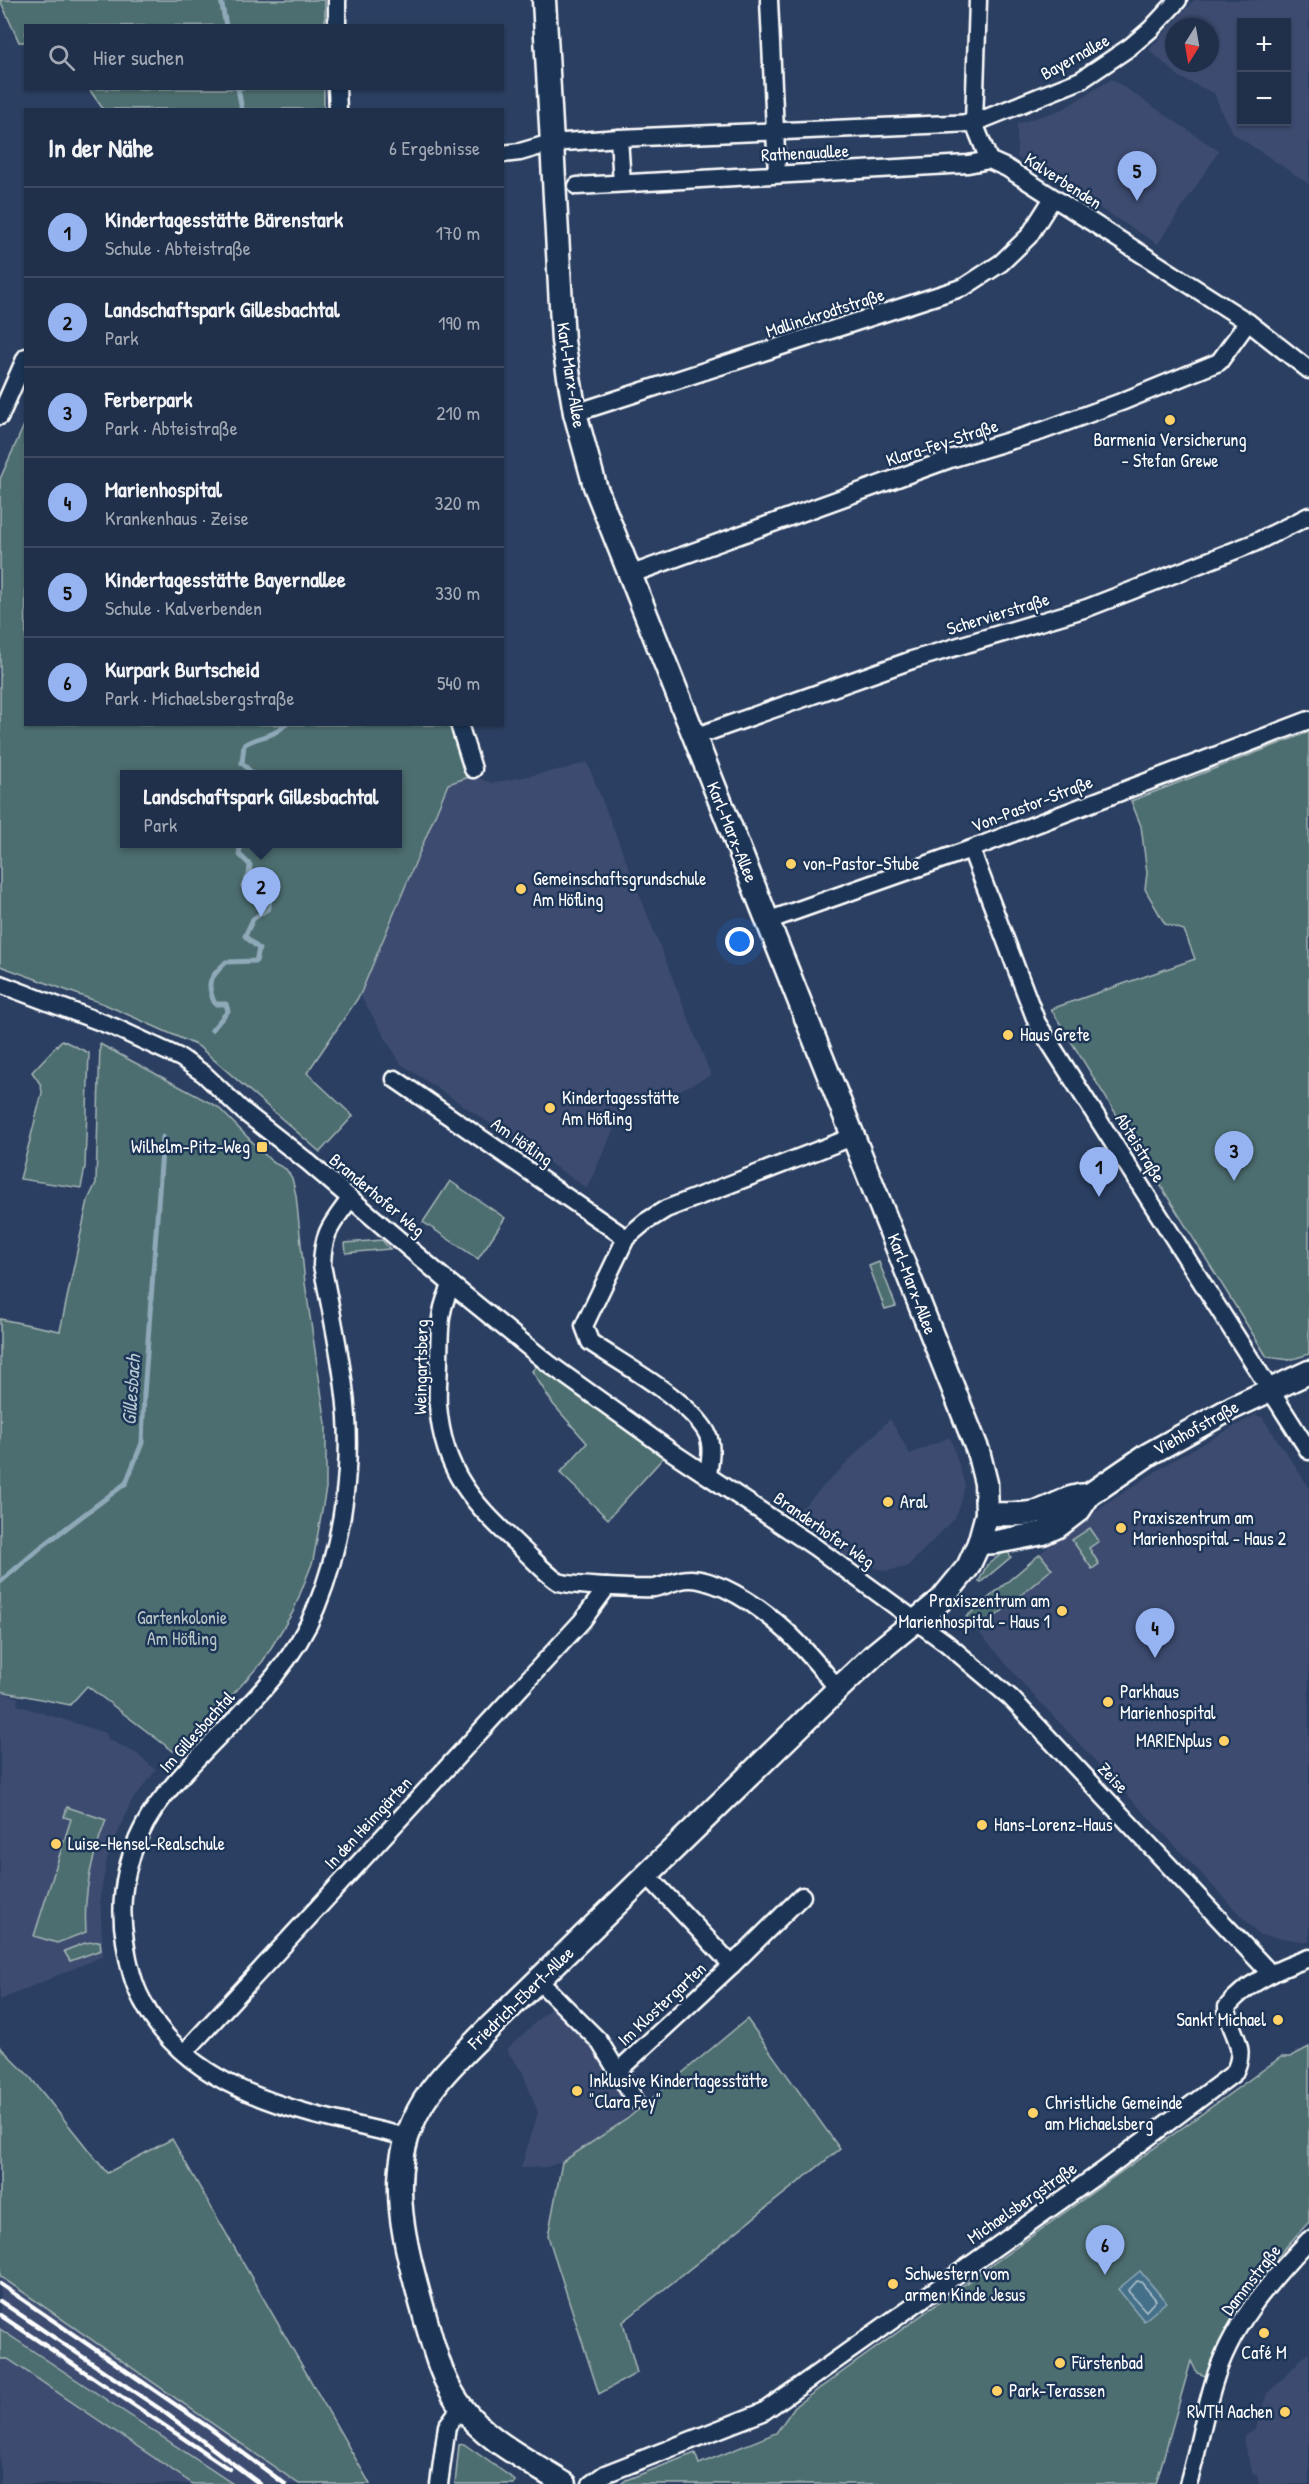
<!DOCTYPE html>
<html lang="de">
<meta charset="utf-8">
<style>
:root{--surface:#202f4a;--page:#283751;--text:#f1f3f6;--muted:#a2a9b5;--line:#3d4a62;--accent:#95b2f1}
body{margin:0;font-family:"Patrick Hand",sans-serif;background:var(--page);color:var(--text)}
.controls{position:absolute;right:18px;top:18px;display:grid;overflow:hidden;border-radius:0px;box-shadow:0 2px 4px #0004}
.controls button{width:54px;height:54px;display:grid;place-items:center;padding:0;border:0;border-bottom:2px solid var(--line);background:var(--surface);color:var(--text);font:30px sans-serif}
.compass{position:absolute;left:1165px;top:18px;width:54px;height:54px;border-radius:50%;background:var(--surface);box-shadow:0 2px 4px #0004;rotate:191deg}
.you{position:absolute;left:740px;top:942px;width:21px;height:21px;margin:-15px;border:4px solid #fff;border-radius:50%;background:#1a73e8;box-shadow:0 0 0 9px #1a73e833}
.badge{display:grid;place-items:center;width:39px;height:39px;border-radius:50%;background:var(--accent);color:#111;font-size:20px;font-weight:700}
.pin{position:absolute;translate:-50% -50px;filter:drop-shadow(0 2px 3px #0008)}
.pin::after{content:'';position:absolute;top:32px;width:21px;height:18px;background:inherit;clip-path:polygon(0 0,100% 0,50% 100%)}
.popup{position:absolute;left:120px;top:770px;width:282px;height:78px;box-sizing:border-box;display:grid;place-content:center;border-radius:0px;background:var(--surface);filter:drop-shadow(0 2px 4px #0005);font-size:20px;white-space:nowrap;color:var(--muted)}
.popup b{font-size:22px;color:var(--text)}
.popup::after{content:'';position:absolute;left:50%;top:100%;margin-left:-12px;border:12px solid transparent;border-top-color:var(--surface)}
.list{margin:0;padding:0;list-style:none}
h2{display:flex;justify-content:space-between;align-items:center;height:78px;margin:0;padding:0 24px;font-size:26px}
h2 small{font-size:20px;font-weight:400;color:var(--muted)}
.list li{display:grid;grid-template-columns:39px 1fr auto;gap:18px;align-items:center;box-sizing:border-box;height:90px;padding:0 24px;border-top:2px solid var(--line)}
.list b{display:block;font-size:22px;white-space:nowrap}
.list p{margin:0;font-size:20px;white-space:nowrap;color:var(--muted)}
.list em{font-size:20px;font-style:normal;color:var(--muted)}
.icon{flex:none;width:33px;height:33px;fill:none;stroke:currentColor;stroke-width:2;stroke-linecap:round;stroke-linejoin:round}
.map{position:relative;flex:none;width:1309px;height:2484px;overflow:hidden}
.search{position:absolute;background:var(--surface);box-shadow:0 2px 4px #0004;left:24px;top:24px;width:480px;height:66px;display:flex;align-items:center;gap:15px;box-sizing:border-box;padding:0 21px;border-radius:0px;color:var(--muted);font-size:22px}
.panel{position:absolute;background:var(--surface);box-shadow:0 2px 4px #0004;left:24px;top:108px;width:480px;height:618px;border-radius:0px}
.map>svg:first-child{display:block}
.built{fill:#3c4c70;fill-rule:evenodd}
.green{fill:#4d6e6f;stroke:#a6b6b7;stroke-width:1.5;fill-rule:evenodd}
.water{fill:#44708a;stroke:#8fa9b9;stroke-width:1.5}
.lines{fill:none;stroke-linecap:round;stroke-linejoin:round}
.shore{stroke:#b4c6d0;stroke-width:1.5}
.stream{stroke:#8fa9b9;stroke-width:5}
.street-casing{stroke:#fff;stroke-width:21}
.secondary-casing{stroke:#fff;stroke-width:27}
.street{stroke:#1d3557;stroke-width:16}
.secondary{stroke:#1d3557;stroke-width:22}
.rail{stroke:#fff;stroke-width:4.5}
.poi-dot{fill:#ffd166;stroke:#1d3557;stroke-width:2}
.labels{text-anchor:middle;stroke-width:5;stroke-linejoin:round;paint-order:stroke}
.street-label{font-size:18px;fill:#fff;stroke:#1d3557}
.poi-label{font-size:18px;fill:#fff;stroke:#1d3557;text-anchor:start}
.park-label{font-size:18px;fill:#b8c5c5;stroke:#1d3557}
.water-label{font-size:20px;font-style:italic;fill:#b4c6d0;stroke:#1d3557}
</style>
<div class="map">
<svg width="1309" height="2484" viewBox="0 0 1309 2484">
<rect width="100%" height="100%" fill="#2b3f62"/>
<filter id="ink" filterUnits="userSpaceOnUse"><feTurbulence type="fractalNoise" baseFrequency=".0167" numOctaves="2"/><feDisplacementMap in="SourceGraphic" scale="12" xChannelSelector="R" yChannelSelector="G"/><feConvolveMatrix kernelMatrix="1 2 1 2 8 2 1 2 1" color-interpolation-filters="sRGB"/></filter>
<g filter="url(#ink)">
<!-- built -->
<g class="built">
<path d="M1194 0H1309V184L1234 134 1223 115 1214 93 1181 78 1149 50ZM1242 22H1286V122H1242ZM1174 27H1210V63H1174Z"/>
<path d="M1112 79 1219 151 1158 244 1017 157V124L1063 109Z"/>
<path d="M587 762 711 1075 672 1094 626 1102 587 1188 401 1064 360 995 449 784 472 776 492 783 564 769Z"/>
<path d="M1255 1415 1262 1417 1309 1487V1942L1259 1935 1025 1686 966 1617 1050 1545 1105 1505 1170 1462Z"/>
<path d="M890 1419 910 1454 950 1437 965 1485 960 1506 955 1518 907 1567 887 1571 859 1564 792 1518Z"/>
<path d="M0 1692 18 1698 17 1705 106 1733 108 1739 137 1754 156 1770 131 1802 107 1859 100 1897 103 1956 0 2000Z"/>
<path d="M555 2004 596 2043 637 2110 562 2162 546 2167 521 2168 538 2113 522 2071 506 2050Z"/>
<path d="M0 2276 213 2422 299 2484H233L0 2329Z"/>
<path d="M1309 2351V2484H1259L1257 2474H1253L1243 2441 1245 2435 1256 2428 1266 2396Z"/>
<path d="M0 2359H7L193 2484H0Z"/>
</g>
<!-- green -->
<g class="green">
<path d="M0 0H325V25L26 26 25 42H19Z"/>
<path d="M89 89H324V109H103Z"/>
<path d="M25 423 26 724 453 725 472 776 448 784 360 995 307 1073 353 1116 320 1152 198 1046 104 1004 0 966V479ZM124 774H398V844H124Z"/>
<path d="M1309 732V1354L1290 1360 1267 1357 1051 1009 1195 959 1184 930 1165 924 1145 889 1147 873 1141 826 1131 801Z"/>
<path d="M62 1040 89 1053 85 1167 81 1188 20 1179 42 1093 41 1085 32 1072Z"/>
<path d="M100 1044 218 1107 272 1162 286 1169 292 1178 296 1195 305 1283 326 1424V1488L313 1561 293 1612 263 1661 183 1750 173 1751 87 1686 70 1705 0 1691V1319L60 1331 88 1200 96 1183Z"/>
<path d="M450 1181 505 1218 478 1259 423 1222Z"/>
<path d="M382 1240 390 1249 346 1253 345 1243Z"/>
<path d="M879 1262 896 1306 885 1309 869 1266Z"/>
<path d="M539 1363 664 1457 608 1519 560 1473 587 1443 553 1404 532 1371Z"/>
<path d="M1090 1528 1099 1541 1089 1548 1099 1564 1092 1569 1072 1540Z"/>
<path d="M1007 1550 1011 1557 981 1582 979 1581 987 1565Z"/>
<path d="M1040 1554 1052 1569 978 1631 966 1617Z"/>
<path d="M67 1807 106 1820C92 1857 83 1892 86 1932L57 1943 34 1936 71 1819 64 1817Z"/>
<path d="M100 1941 101 1950 70 1961 64 1951 85 1943Z"/>
<path d="M747 2019 840 2149 623 2322 637 2373 599 2394 548 2236 562 2162 627 2119Z"/>
<path d="M0 2047 30 2077 107 2173 172 2139 370 2484H299L0 2276Z"/>
<path d="M1309 2047V2222C1263 2270 1230 2315 1206 2376L1197 2373 1191 2361 1156 2484H621L626 2480 695 2453 699 2464 776 2433 795 2406 1281 2057H1290Z"/>
<path d="M0 2329 233 2484H193L8 2359H0Z"/>
<path d="M464 2444 511 2477 515 2481 514 2484H455L459 2445Z"/>
</g>
<!-- water -->
<path class="water" d="M1140 2271 1166 2302 1144 2321 1118 2289Z"/>
<g class="lines">
<!-- shore -->
<path class="shore" d="M1137 2281 1141 2282 1156 2300 1146 2311 1128 2291Z"/>
<!-- stream -->
<g class="stream">
<path d="M221 0 226 26"/>
<path d="M238 88 242 110"/>
<path d="M253 774 242 763 244 745C260 734 270 740 286 724"/>
<path d="M212 1030 228 1011 226 1004H215C205 982 210 978 226 962L256 961 259 949 245 936 253 919 269 908 270 896 250 893 243 886 249 875 250 865 239 854 241 844"/>
<path d="M0 1582 40 1548 126 1483 142 1443 144 1394 163 1137"/>
</g>
<!-- street casing -->
<g class="street-casing">
<g id="street">
<path d="M337 0V26"/>
<path d="M769 0 777 174"/>
<path d="M978 0 974 123 989 160 1007 168 1248 322 1309 370"/>
<path d="M337 88 338 110"/>
<path d="M619 138 622 183"/>
<path d="M502 154 520 152 551 143 619 138 974 123 1081 80 1130 47 1151 29 1178 0"/>
<path d="M577 186 968 164 989 160"/>
<path d="M575 413 964 287 1001 263 1029 236 1053 198"/>
<path d="M0 416 26 357"/>
<path d="M629 575 950 459 1042 431 1121 402 1219 362 1248 322"/>
<path d="M459 724 473 769"/>
<path d="M694 737 912 660 1087 608 1254 543 1309 516"/>
<path d="M971 849 1037 1023 1309 1451"/>
<path d="M767 921 971 849 1309 720"/>
<path d="M0 984 114 1027 181 1058 204 1074 243 1111 308 1162 452 1285 548 1363 672 1452 815 1547 946 1643 1011 1698 1271 1974"/>
<path d="M395 1079 626 1238"/>
<path d="M350 1199C331 1225 323 1232 322 1265 330 1306 339 1346 344 1387 354 1460 344 1540 316 1608 283 1689 205 1739 155 1808 128 1847 117 1895 125 1941 128 1961 132 1982 142 2000 191 2097 312 2114 407 2137"/>
<path d="M452 1285C438 1310 440 1331 439 1359 439 1374 437 1390 438 1405 443 1473 474 1504 522 1549 531 1557 549 1577 559 1582 570 1586 641 1589 654 1588 666 1586 677 1579 689 1579 700 1578 714 1584 724 1588 773 1611 805 1648 838 1689"/>
<path d="M708 1474C710 1461 713 1446 707 1433 688 1399 622 1364 590 1342L584 1326 626 1238 645 1222 666 1209 855 1136"/>
<path d="M648 1876 732 1965"/>
<path d="M538 1980 599 2041 635 2100"/>
<path d="M184 2053 582 1621 607 1587"/>
<path d="M618 2071 732 1965 802 1896"/>
<path d="M439 2484 447 2426 461 2407"/>
<path d="M591 2484 605 2474 763 2412 1107 2168 1234 2073C1249 2044 1229 2035 1227 2007 1245 1983 1281 1968 1309 1958"/>
<path d="M1188 2484C1198 2451 1203 2418 1213 2385 1230 2326 1268 2283 1309 2240"/>
</g>
</g>
<!-- secondary casing -->
<g class="secondary-casing">
<g id="secondary">
<path d="M544 0 563 341 575 413 595 486 978 1451 986 1483 987 1514 979 1543 968 1567 941 1600 875 1654 838 1689 490 2027C462 2056 429 2084 413 2122 385 2184 408 2255 425 2317 434 2348 441 2379 460 2405 485 2440 529 2461 565 2484"/>
<path d="M987 1514C1005 1514 1023 1516 1040 1511 1059 1505 1068 1495 1089 1495"/>
<path d="M979 1543 996 1542 1043 1533 1058 1526 1079 1510 1089 1495 1149 1454 1232 1408 1309 1372"/>
</g>
</g>
<!-- street -->
<use href="#street" class="street"/>
<!-- secondary -->
<use href="#secondary" class="secondary"/>
<!-- rail -->
<g class="rail">
<path d="M0 2284 208 2427 285 2484"/>
<path d="M0 2301 160 2409 260 2484"/>
<path d="M0 2315 229 2469"/>
</g>
</g>
</g>
<!-- markers -->
<g class="poi-dot">
<circle cx="1170" cy="420" r="6"/>
<circle cx="791" cy="864" r="6"/>
<circle cx="521" cy="889" r="6"/>
<circle cx="1008" cy="1035" r="6"/>
<circle cx="550" cy="1108" r="6"/>
<rect x="256" y="1141" width="12" height="12" rx="3"/>
<circle cx="888" cy="1502" r="6"/>
<circle cx="1121" cy="1528" r="6"/>
<circle cx="1062" cy="1611" r="6"/>
<circle cx="1108" cy="1702" r="6"/>
<circle cx="1224" cy="1741" r="6"/>
<circle cx="982" cy="1825" r="6"/>
<circle cx="56" cy="1844" r="6"/>
<circle cx="1278" cy="2020" r="6"/>
<circle cx="577" cy="2091" r="6"/>
<circle cx="1033" cy="2113" r="6"/>
<circle cx="893" cy="2284" r="6"/>
<circle cx="1264" cy="2333" r="6"/>
<circle cx="1060" cy="2363" r="6"/>
<circle cx="997" cy="2391" r="6"/>
<circle cx="1285" cy="2412" r="6"/>
</g>
<g class="labels">
<!-- street labels -->
<g class="street-label">
<text transform="translate(1075 57) rotate(-29)" y="6">Bayernallee</text>
<text transform="translate(805 153) rotate(-3)" y="6">Rathenauallee</text>
<text transform="translate(1063 181) rotate(33)" y="6">Kalverbenden</text>
<text transform="translate(825 313) rotate(-18)" y="6">Mallinckrodtstraße</text>
<text transform="translate(571 375) rotate(81)" y="6">Karl-Marx-Allee</text>
<text transform="translate(942 443) rotate(-18)" y="6">Klara-Fey-Straße</text>
<text transform="translate(998 614) rotate(-17)" y="6">Schervierstraße</text>
<text transform="translate(1032 804) rotate(-21)" y="6">Von-Pastor-Straße</text>
<text transform="translate(732 832) rotate(68)" y="6">Karl-Marx-Allee</text>
<text transform="translate(522 1142) rotate(35)" y="6">Am Höfling</text>
<text transform="translate(1140 1148) rotate(58)" y="6">Abteistraße</text>
<text transform="translate(377 1195) rotate(40)" y="6">Branderhofer Weg</text>
<text transform="translate(912 1284) rotate(69)" y="6">Karl-Marx-Allee</text>
<text transform="translate(421 1367) rotate(-89)" y="6">Weingartsberg</text>
<text transform="translate(1196 1428) rotate(-29)" y="6">Viehhofstraße</text>
<text transform="translate(824 1530) rotate(35)" y="6">Branderhofer Weg</text>
<text transform="translate(197 1732) rotate(-48)" y="6">Im Gillesbachtal</text>
<text transform="translate(1113 1778) rotate(46)" y="6">Zeise</text>
<text transform="translate(368 1823) rotate(-47)" y="6">In den Heimgärten</text>
<text transform="translate(521 1998) rotate(-44)" y="6">Friedrich-Ebert-Allee</text>
<text transform="translate(662 2004) rotate(-43)" y="6">Im Klostergarten</text>
<text transform="translate(1022 2203) rotate(-35)" y="6">Michaelsbergstraße</text>
<text transform="translate(1251 2280) rotate(-52)" y="6">Dammstraße</text>
</g>
<!-- poi labels -->
<g class="poi-label">
<text x="1170" y="446" text-anchor="middle">Barmenia Versicherung<tspan x="1170" dy="21">- Stefan Grewe</tspan></text>
<text x="803" y="870">von-Pastor-Stube</text>
<text x="533" y="885">Gemeinschaftsgrundschule<tspan x="533" dy="21">Am Höfling</tspan></text>
<text x="1020" y="1041">Haus Grete</text>
<text x="562" y="1104">Kindertagesstätte<tspan x="562" dy="21">Am Höfling</tspan></text>
<text x="250" y="1153" text-anchor="end">Wilhelm-Pitz-Weg</text>
<text x="900" y="1508">Aral</text>
<text x="1133" y="1524">Praxiszentrum am<tspan x="1133" dy="21">Marienhospital - Haus 2</tspan></text>
<text x="1050" y="1607" text-anchor="end">Praxiszentrum am<tspan x="1050" dy="21">Marienhospital - Haus 1</tspan></text>
<text x="1120" y="1698">Parkhaus<tspan x="1120" dy="21">Marienhospital</tspan></text>
<text x="1212" y="1747" text-anchor="end">MARIENplus</text>
<text x="994" y="1831">Hans-Lorenz-Haus</text>
<text x="68" y="1850">Luise-Hensel-Realschule</text>
<text x="1266" y="2026" text-anchor="end">Sankt Michael</text>
<text x="589" y="2087">Inklusive Kindertagesstätte<tspan x="589" dy="21">"Clara Fey"</tspan></text>
<text x="1045" y="2109">Christliche Gemeinde<tspan x="1045" dy="21">am Michaelsberg</tspan></text>
<text x="905" y="2280">Schwestern vom<tspan x="905" dy="21">armen Kinde Jesus</tspan></text>
<text x="1264" y="2359" text-anchor="middle">Café M</text>
<text x="1072" y="2369">Fürstenbad</text>
<text x="1009" y="2397">Park-Terassen</text>
<text x="1273" y="2418" text-anchor="end">RWTH Aachen</text>
</g>
<!-- park labels -->
<g class="park-label">
<text x="182" y="1624">Gartenkolonie<tspan x="182" dy="21">Am Höfling</tspan></text>
</g>
<!-- water labels -->
<g class="water-label">
<text transform="translate(131 1390) rotate(-86)" y="7">Gillesbach</text>
</g>
</g>
</svg>
<div class="controls">
<button>+</button>
<button>−</button>
</div>
<svg class="compass" viewBox="-18 -18 36 36"><path d="M0-13l5 13h-10z" fill="#e53935"/><path d="M0 13l5-13h-10z" fill="#a2a9b5"/></svg>
<div class="you"></div>
<div class="pin badge" style="left:1099px;top:1197px">1</div>
<div class="pin badge" style="left:261px;top:917px">2</div>
<div class="popup"><b>Landschaftspark Gillesbachtal</b>Park</div>
<div class="pin badge" style="left:1234px;top:1181px">3</div>
<div class="pin badge" style="left:1155px;top:1658px">4</div>
<div class="pin badge" style="left:1137px;top:201px">5</div>
<div class="pin badge" style="left:1105px;top:2275px">6</div>
<div class="search"><svg class="icon" aria-label="search" viewBox="0 0 24 24"><circle cx="10" cy="10" r="6"/><path d="M15 15l6 6"/></svg>Hier suchen</div>
<section class="panel">
<h2>In der Nähe<small>6 Ergebnisse</small></h2>
<ul class="list">
<li><span class="badge">1</span><div><b>Kindertagesstätte Bärenstark</b><p>Schule · Abteistraße</p></div><em>170 m</em></li>
<li><span class="badge">2</span><div><b>Landschaftspark Gillesbachtal</b><p>Park</p></div><em>190 m</em></li>
<li><span class="badge">3</span><div><b>Ferberpark</b><p>Park · Abteistraße</p></div><em>210 m</em></li>
<li><span class="badge">4</span><div><b>Marienhospital</b><p>Krankenhaus · Zeise</p></div><em>320 m</em></li>
<li><span class="badge">5</span><div><b>Kindertagesstätte Bayernallee</b><p>Schule · Kalverbenden</p></div><em>330 m</em></li>
<li><span class="badge">6</span><div><b>Kurpark Burtscheid</b><p>Park · Michaelsbergstraße</p></div><em>540 m</em></li>
</ul>
</section>
</div>
